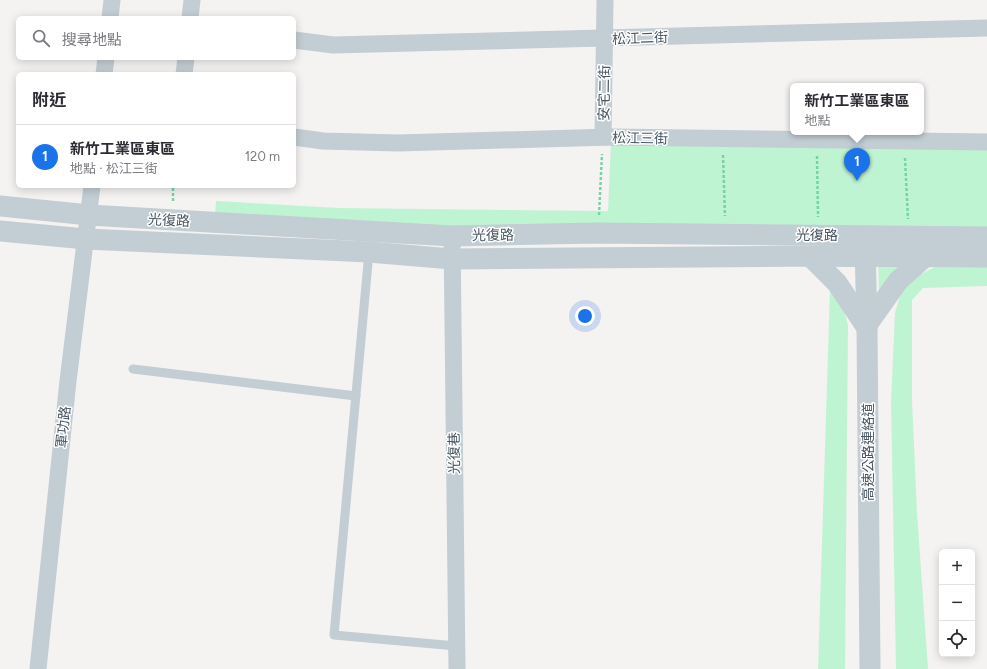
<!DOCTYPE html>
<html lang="zh-TW">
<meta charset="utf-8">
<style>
:root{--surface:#fff;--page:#f2f2f3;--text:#2b2b33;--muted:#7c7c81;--line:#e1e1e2;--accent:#1a73e8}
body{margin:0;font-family:Figtree,"Noto Sans TC",sans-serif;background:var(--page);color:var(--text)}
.controls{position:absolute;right:12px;bottom:12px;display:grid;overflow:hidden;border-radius:6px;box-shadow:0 2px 10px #0003}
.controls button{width:36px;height:36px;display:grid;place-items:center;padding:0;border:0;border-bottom:1px solid var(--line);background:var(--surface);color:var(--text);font:20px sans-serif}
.you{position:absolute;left:585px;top:316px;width:14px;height:14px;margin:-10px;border:3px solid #fff;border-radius:50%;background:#1a73e8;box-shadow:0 0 0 6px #1a73e833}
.badge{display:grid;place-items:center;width:26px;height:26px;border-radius:50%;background:var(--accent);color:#fff;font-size:13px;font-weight:700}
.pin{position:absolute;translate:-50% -33px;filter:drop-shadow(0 1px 2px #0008)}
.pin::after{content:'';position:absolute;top:21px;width:14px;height:12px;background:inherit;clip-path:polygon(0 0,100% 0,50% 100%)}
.popup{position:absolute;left:790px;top:83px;width:134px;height:52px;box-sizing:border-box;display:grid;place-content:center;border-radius:6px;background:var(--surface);filter:drop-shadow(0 1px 3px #0005);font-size:13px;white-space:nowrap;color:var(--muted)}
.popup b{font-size:15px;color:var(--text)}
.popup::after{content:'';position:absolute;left:50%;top:100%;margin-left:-8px;border:8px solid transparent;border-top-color:var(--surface)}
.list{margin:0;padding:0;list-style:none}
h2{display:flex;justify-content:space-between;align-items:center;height:52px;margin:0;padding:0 16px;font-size:17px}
h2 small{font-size:13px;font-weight:400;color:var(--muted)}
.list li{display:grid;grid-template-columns:26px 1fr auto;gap:12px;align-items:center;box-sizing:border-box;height:64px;padding:0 16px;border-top:1px solid var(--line)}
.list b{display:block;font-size:15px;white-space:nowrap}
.list p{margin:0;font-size:13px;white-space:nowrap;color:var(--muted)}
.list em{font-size:13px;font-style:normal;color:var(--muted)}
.icon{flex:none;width:22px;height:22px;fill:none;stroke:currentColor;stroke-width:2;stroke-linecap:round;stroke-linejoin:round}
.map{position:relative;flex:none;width:987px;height:669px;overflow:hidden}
.search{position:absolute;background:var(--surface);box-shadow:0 2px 10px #0003;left:16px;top:16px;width:280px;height:44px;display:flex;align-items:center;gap:10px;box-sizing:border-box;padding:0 14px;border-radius:6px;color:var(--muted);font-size:15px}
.panel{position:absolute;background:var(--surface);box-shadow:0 2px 10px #0003;left:16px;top:72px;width:280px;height:116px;border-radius:6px}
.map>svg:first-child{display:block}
.green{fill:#bff4d2}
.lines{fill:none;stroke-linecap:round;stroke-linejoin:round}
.path{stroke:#74d5a3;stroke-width:2.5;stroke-dasharray:3 2;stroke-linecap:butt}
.service{stroke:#c2cdd4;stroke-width:9}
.minor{stroke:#c2cdd4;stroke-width:17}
.tertiary{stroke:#c2cdd4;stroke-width:21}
.labels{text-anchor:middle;stroke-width:3;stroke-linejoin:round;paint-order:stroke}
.street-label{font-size:14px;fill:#485662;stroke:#fff}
</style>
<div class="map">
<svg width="987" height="669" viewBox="0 0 987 669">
<rect width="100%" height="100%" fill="#f5f2f2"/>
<!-- green -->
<g class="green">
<path d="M611 143 987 146V232H451L215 217 216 201 339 208 608 211Z"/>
<path d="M878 261H904L879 296Z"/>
<path d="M940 264H987V286L923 288 912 300V400L917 513 928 669H896L891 402 895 313 901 292 920 275Z"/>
<path d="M830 289 842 303 848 325 845 669H818Z"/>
</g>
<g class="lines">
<!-- path -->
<g class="path">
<path d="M723 155 725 216"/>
<path d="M817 156 818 217"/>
<path d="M905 158 908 219"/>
<path d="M173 201V186"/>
<path d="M599 215 602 154"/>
</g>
<!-- service -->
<g class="service">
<path d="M369 252 334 635 456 646"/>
<path d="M133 369 356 396"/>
</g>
<!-- minor -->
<g class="minor">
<path d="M110 18 112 0"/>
<path d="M190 18 192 0"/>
<path d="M294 40 333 45 987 28"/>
<path d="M104 74 106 58"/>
<path d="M184 74 186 58"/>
<path d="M294 137 323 141 398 143 611 137 987 142"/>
<path d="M603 137 605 0"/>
<path d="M452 236 457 669"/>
<path d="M38 669 68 381 92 186"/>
</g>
<!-- tertiary -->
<g class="tertiary">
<path d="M0 206 89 215 452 236 597 233 987 237"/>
<path d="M0 231 86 239 369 252 452 259 810 256C869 257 928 256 987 257"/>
<path d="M865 244 867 328 870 669"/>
<path d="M810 256 837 283 867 328"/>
<path d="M867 325 898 281 926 256"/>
</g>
</g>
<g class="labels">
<!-- street labels -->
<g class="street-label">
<text transform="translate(640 38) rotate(-2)" y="5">松江二街</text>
<text transform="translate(604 93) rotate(-89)" y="5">安宅二街</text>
<text transform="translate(640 138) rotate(1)" y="5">松江三街</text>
<text transform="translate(169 220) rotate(3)" y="5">光復路</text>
<text transform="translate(493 235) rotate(-1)" y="5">光復路</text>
<text x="817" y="240">光復路</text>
<text transform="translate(63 427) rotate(-84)" y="5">軍功路</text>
<text transform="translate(868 452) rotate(-90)" y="5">高速公路連絡道</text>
<text transform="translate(454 453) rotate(-91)" y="5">光復巷</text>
</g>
</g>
</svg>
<div class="controls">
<button>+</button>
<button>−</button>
<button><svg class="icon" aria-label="locate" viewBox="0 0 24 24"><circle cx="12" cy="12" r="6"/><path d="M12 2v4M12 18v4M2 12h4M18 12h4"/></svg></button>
</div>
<div class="you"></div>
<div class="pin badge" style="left:857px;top:181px">1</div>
<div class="popup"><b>新竹工業區東區</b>地點</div>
<div class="search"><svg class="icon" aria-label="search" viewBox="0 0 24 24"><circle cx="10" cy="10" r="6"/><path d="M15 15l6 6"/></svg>搜尋地點</div>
<section class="panel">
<h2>附近<small></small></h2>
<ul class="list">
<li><span class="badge">1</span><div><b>新竹工業區東區</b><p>地點 · 松江三街</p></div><em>120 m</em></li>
</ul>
</section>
</div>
